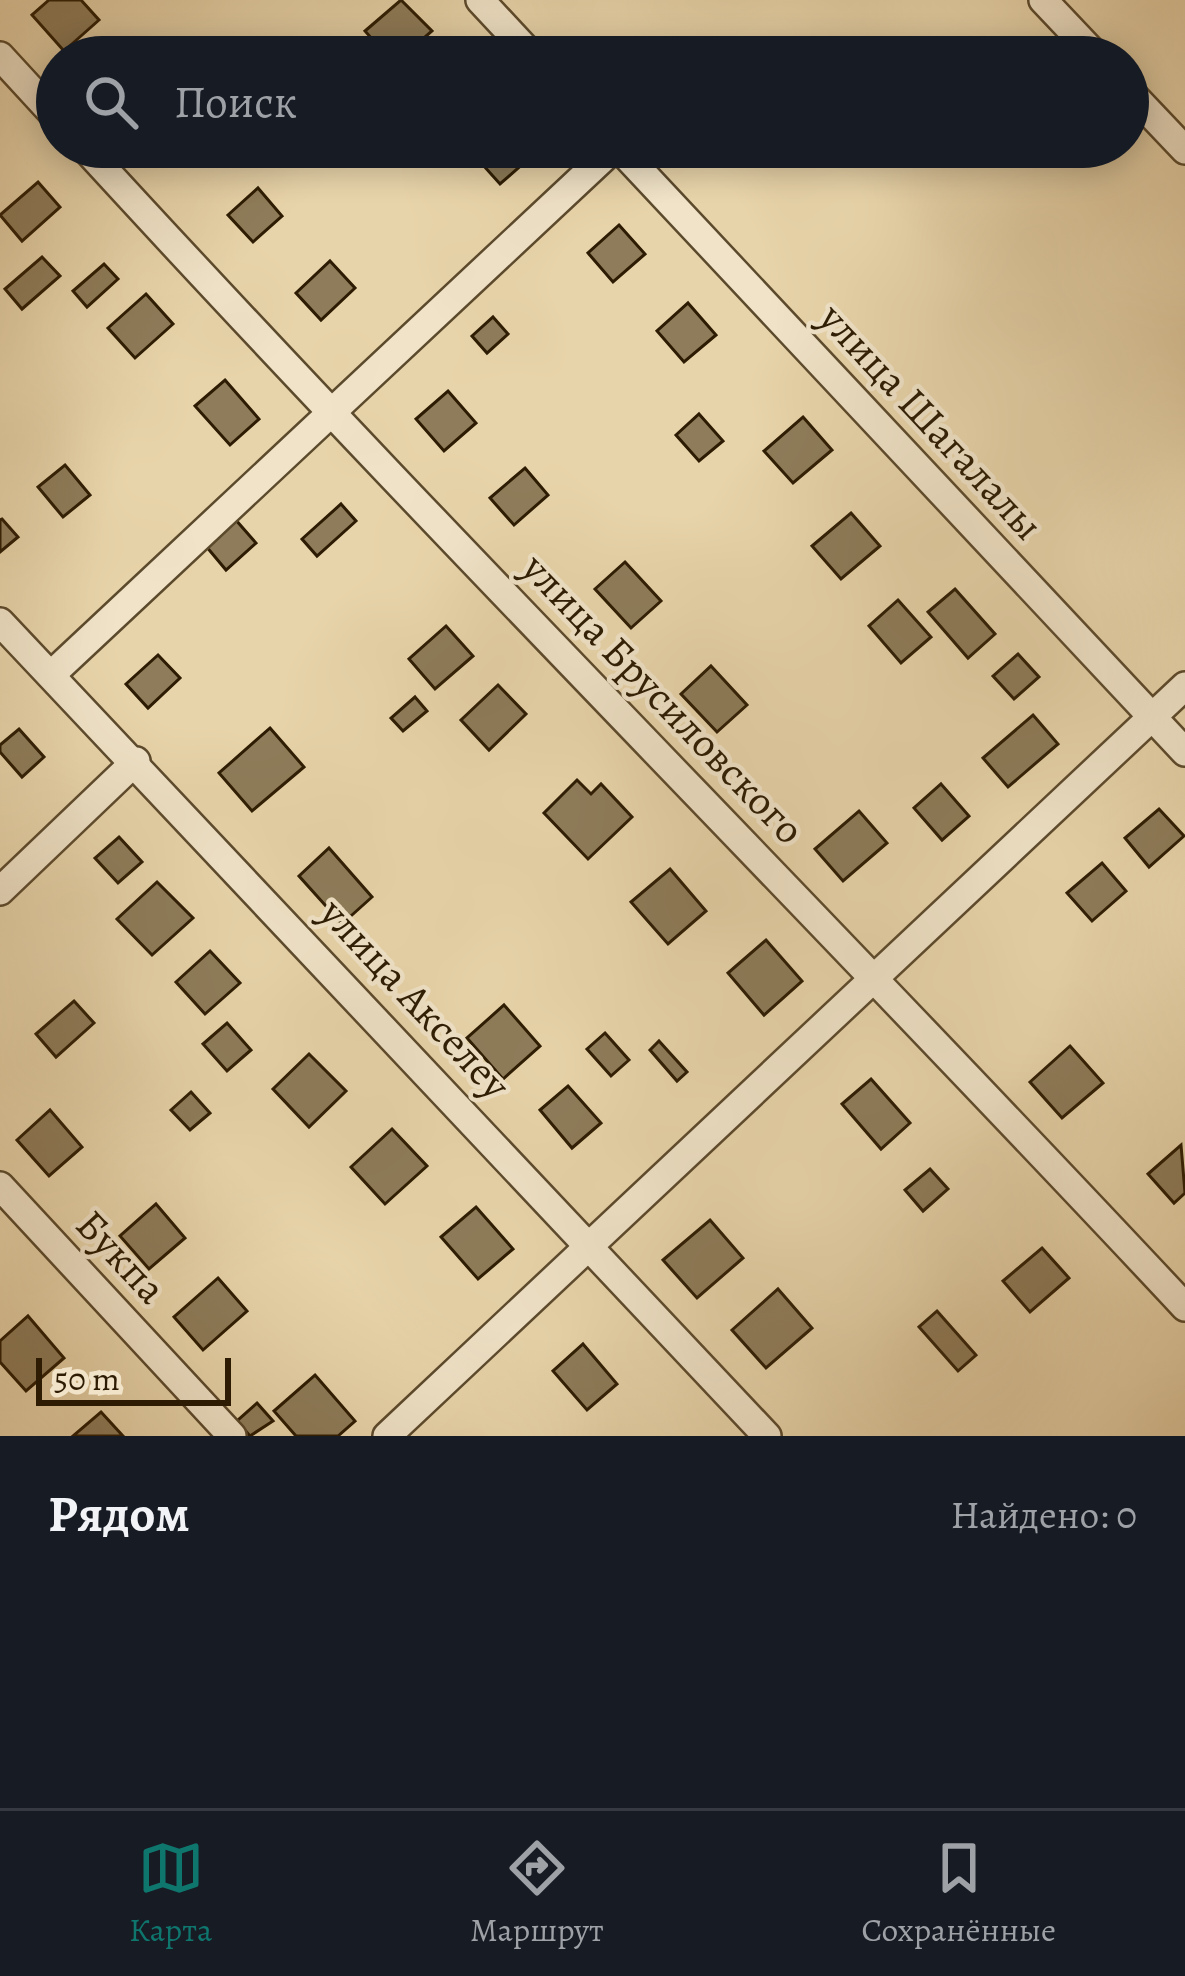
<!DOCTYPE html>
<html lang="ru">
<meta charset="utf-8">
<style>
:root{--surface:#171b24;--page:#20242c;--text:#f1f3f6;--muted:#9ea1a6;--line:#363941;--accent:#0f766e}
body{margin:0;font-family:Alegreya,serif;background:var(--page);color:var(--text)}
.scale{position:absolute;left:36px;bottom:30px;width:195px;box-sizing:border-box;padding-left:12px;border:6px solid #2d1c03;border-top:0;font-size:33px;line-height:42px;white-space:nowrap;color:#2d1c03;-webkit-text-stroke:9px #f0e3c8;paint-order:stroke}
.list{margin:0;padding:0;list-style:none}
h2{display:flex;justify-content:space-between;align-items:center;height:156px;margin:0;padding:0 48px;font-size:51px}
h2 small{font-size:39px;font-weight:400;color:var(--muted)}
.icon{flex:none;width:66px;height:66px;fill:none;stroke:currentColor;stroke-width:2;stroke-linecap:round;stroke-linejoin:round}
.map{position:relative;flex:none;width:1185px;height:1436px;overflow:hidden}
.search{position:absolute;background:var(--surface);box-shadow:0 6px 30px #0003;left:36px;right:36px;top:36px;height:132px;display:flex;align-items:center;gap:30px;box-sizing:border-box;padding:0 42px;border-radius:66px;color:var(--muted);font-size:45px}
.sheet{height:372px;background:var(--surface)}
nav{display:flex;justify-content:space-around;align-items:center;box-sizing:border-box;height:168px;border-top:3px solid var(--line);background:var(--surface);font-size:33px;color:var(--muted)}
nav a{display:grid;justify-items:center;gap:6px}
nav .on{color:var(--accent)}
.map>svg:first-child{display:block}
.building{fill:#8e7c5a;stroke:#2d1c03;stroke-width:3}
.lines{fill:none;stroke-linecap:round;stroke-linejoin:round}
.minor-casing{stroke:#5c4a2d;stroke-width:32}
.minor{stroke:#f0e3c8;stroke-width:27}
.labels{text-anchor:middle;stroke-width:9;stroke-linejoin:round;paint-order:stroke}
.street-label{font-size:42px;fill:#2d1c03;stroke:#f0e3c8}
</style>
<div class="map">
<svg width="1185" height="1436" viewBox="0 0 1185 1436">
<rect width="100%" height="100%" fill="#e8d4aa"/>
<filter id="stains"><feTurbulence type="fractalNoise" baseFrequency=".00167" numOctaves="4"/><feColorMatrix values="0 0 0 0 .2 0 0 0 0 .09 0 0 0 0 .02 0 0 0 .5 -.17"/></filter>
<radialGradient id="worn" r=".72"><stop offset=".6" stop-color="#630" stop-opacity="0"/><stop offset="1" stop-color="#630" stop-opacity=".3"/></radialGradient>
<!-- building -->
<g class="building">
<path d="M49 0H81L99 20 64 51 32 15Z"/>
<path d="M401 0 432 31 402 57H388L365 31Z"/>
<path d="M481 147H540L541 148 500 184 473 154Z"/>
<path d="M38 182 60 207 22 241 0 215Z"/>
<path d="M258 188 282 216 253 242 228 215Z"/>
<path d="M619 225 645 254 613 282 588 253Z"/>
<path d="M42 257 60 276 22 309 5 289Z"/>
<path d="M330 261 355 288 321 320 296 293Z"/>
<path d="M104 264 118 279 87 307 73 291Z"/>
<path d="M146 294 173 324 135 358 108 328Z"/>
<path d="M688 303 716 335 684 362 657 331Z"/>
<path d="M493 317 508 334 487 353 472 336Z"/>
<path d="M225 380 259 419 230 445 195 406Z"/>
<path d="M448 391 476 423 444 451 416 419Z"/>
<path d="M699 414 723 441 699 461 676 435Z"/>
<path d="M803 417 832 450 793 483 764 451Z"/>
<path d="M65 465 90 495 63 517 38 487Z"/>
<path d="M525 468 548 495 514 525 490 498Z"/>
<path d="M341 504 356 521 317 556 302 539Z"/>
<path d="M851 513 880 546 841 579 812 546Z"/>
<path d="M2 519 18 537 0 552V520Z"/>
<path d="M235 519 256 543 226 570 205 545Z"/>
<path d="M625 562 661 601 631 628 595 589Z"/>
<path d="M955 589 995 634 968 658 928 612Z"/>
<path d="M898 600 931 637 901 663 869 626Z"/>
<path d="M446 626 473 656 435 689 409 659Z"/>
<path d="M1018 654 1039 677 1014 699 993 676Z"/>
<path d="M158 655 180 678 148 708 126 684Z"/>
<path d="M711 666 747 705 717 732 681 694Z"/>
<path d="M498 685 526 714 489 750 461 720Z"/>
<path d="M415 697 427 711 403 731 391 718Z"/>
<path d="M1033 715 1058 744 1008 787 983 758Z"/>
<path d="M270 728 304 767 252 811 219 773Z"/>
<path d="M19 729 44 757 22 777 0 752V745Z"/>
<path d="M577 780 591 794 601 784 632 817 588 859 544 813Z"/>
<path d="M941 784 969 816 942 840 914 808Z"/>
<path d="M1159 809 1184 836 1149 867 1125 838Z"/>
<path d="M859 811 887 843 843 881 815 849Z"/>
<path d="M119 837 142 862 118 883 95 858Z"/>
<path d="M329 848 372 897 342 924 299 876Z"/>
<path d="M1102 863 1126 891 1092 921 1067 893Z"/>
<path d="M670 869 706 911 668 944 631 902Z"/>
<path d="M157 882 193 918 152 955 117 919Z"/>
<path d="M766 940 802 981 764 1015 728 973Z"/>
<path d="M210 951 240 983 205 1014 176 982Z"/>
<path d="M74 1001 94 1023 56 1057 36 1034Z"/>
<path d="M504 1005 540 1046 503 1079 467 1038Z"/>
<path d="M227 1023 251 1050 227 1071 203 1044Z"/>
<path d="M605 1033 629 1060 611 1076 587 1049Z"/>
<path d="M659 1041 687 1072 677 1081 650 1050Z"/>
<path d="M1070 1046 1103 1083 1062 1118 1030 1082Z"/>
<path d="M309 1054 346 1091 309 1127 273 1089Z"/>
<path d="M871 1079 910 1123 881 1149 842 1104Z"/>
<path d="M568 1086 601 1123 572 1148 540 1110Z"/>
<path d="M191 1092 210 1113 190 1130 171 1110Z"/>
<path d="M50 1110 82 1147 49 1176 17 1140Z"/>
<path d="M392 1129 427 1166 385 1204 351 1167Z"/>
<path d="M1181 1145 1185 1193 1174 1203 1148 1174Z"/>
<path d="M930 1169 948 1189 923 1211 905 1190Z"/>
<path d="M156 1204 185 1238 149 1269 120 1236Z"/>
<path d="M476 1207 513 1249 478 1279 441 1237Z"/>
<path d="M710 1220 743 1258 697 1298 663 1260Z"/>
<path d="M1042 1248 1069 1278 1030 1312 1003 1281Z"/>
<path d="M218 1278 247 1311 203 1350 174 1317Z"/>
<path d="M778 1289 812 1328 766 1368 732 1330Z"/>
<path d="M937 1311 976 1355 958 1371 919 1327Z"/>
<path d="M28 1316 64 1358 26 1391 0 1362V1341Z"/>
<path d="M583 1344 617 1384 587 1410 553 1371Z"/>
<path d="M315 1375 355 1421 338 1436H296L274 1411Z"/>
<path d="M257 1403 273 1421 250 1436 237 1421Z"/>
<path d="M101 1412 123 1436H73Z"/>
</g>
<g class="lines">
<!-- minor casing -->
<g class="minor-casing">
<g id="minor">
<path d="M480 0 533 57"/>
<path d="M1043 0 1097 57"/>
<path d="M0 56 57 118"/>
<path d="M1128 90 1185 150"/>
<path d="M84 147C444 540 821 917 1185 1307"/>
<path d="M618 147 1185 752"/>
<path d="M0 622 767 1436"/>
<path d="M51 675 615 147"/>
<path d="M0 891 136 761"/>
<path d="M0 1186 232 1436"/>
<path d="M387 1436 1185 686"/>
</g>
</g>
<!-- minor -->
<use href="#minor" class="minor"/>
</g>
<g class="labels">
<!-- street labels -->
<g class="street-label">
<text transform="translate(932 421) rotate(47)" y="15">улица Шагалалы</text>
<text transform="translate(664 698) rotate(46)" y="15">улица Брусиловского</text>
<text transform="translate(416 998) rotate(47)" y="15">улица Акселеу</text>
<text transform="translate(122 1256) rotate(47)" y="15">Букпа</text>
</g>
</g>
<rect width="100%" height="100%" filter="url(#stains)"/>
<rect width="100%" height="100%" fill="url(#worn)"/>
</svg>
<div class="scale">50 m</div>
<div class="search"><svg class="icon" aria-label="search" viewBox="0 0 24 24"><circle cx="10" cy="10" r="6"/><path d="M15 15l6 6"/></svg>Поиск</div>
</div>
<section class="sheet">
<h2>Рядом<small>Найдено: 0</small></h2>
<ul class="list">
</ul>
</section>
<nav>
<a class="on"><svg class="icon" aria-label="map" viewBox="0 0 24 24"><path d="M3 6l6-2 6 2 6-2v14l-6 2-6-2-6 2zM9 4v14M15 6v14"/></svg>Карта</a>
<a><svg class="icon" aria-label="directions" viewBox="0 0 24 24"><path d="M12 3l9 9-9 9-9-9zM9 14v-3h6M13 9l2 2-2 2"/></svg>Маршрут</a>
<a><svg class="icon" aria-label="saved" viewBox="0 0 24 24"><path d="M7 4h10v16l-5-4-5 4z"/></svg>Сохранённые</a>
</nav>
